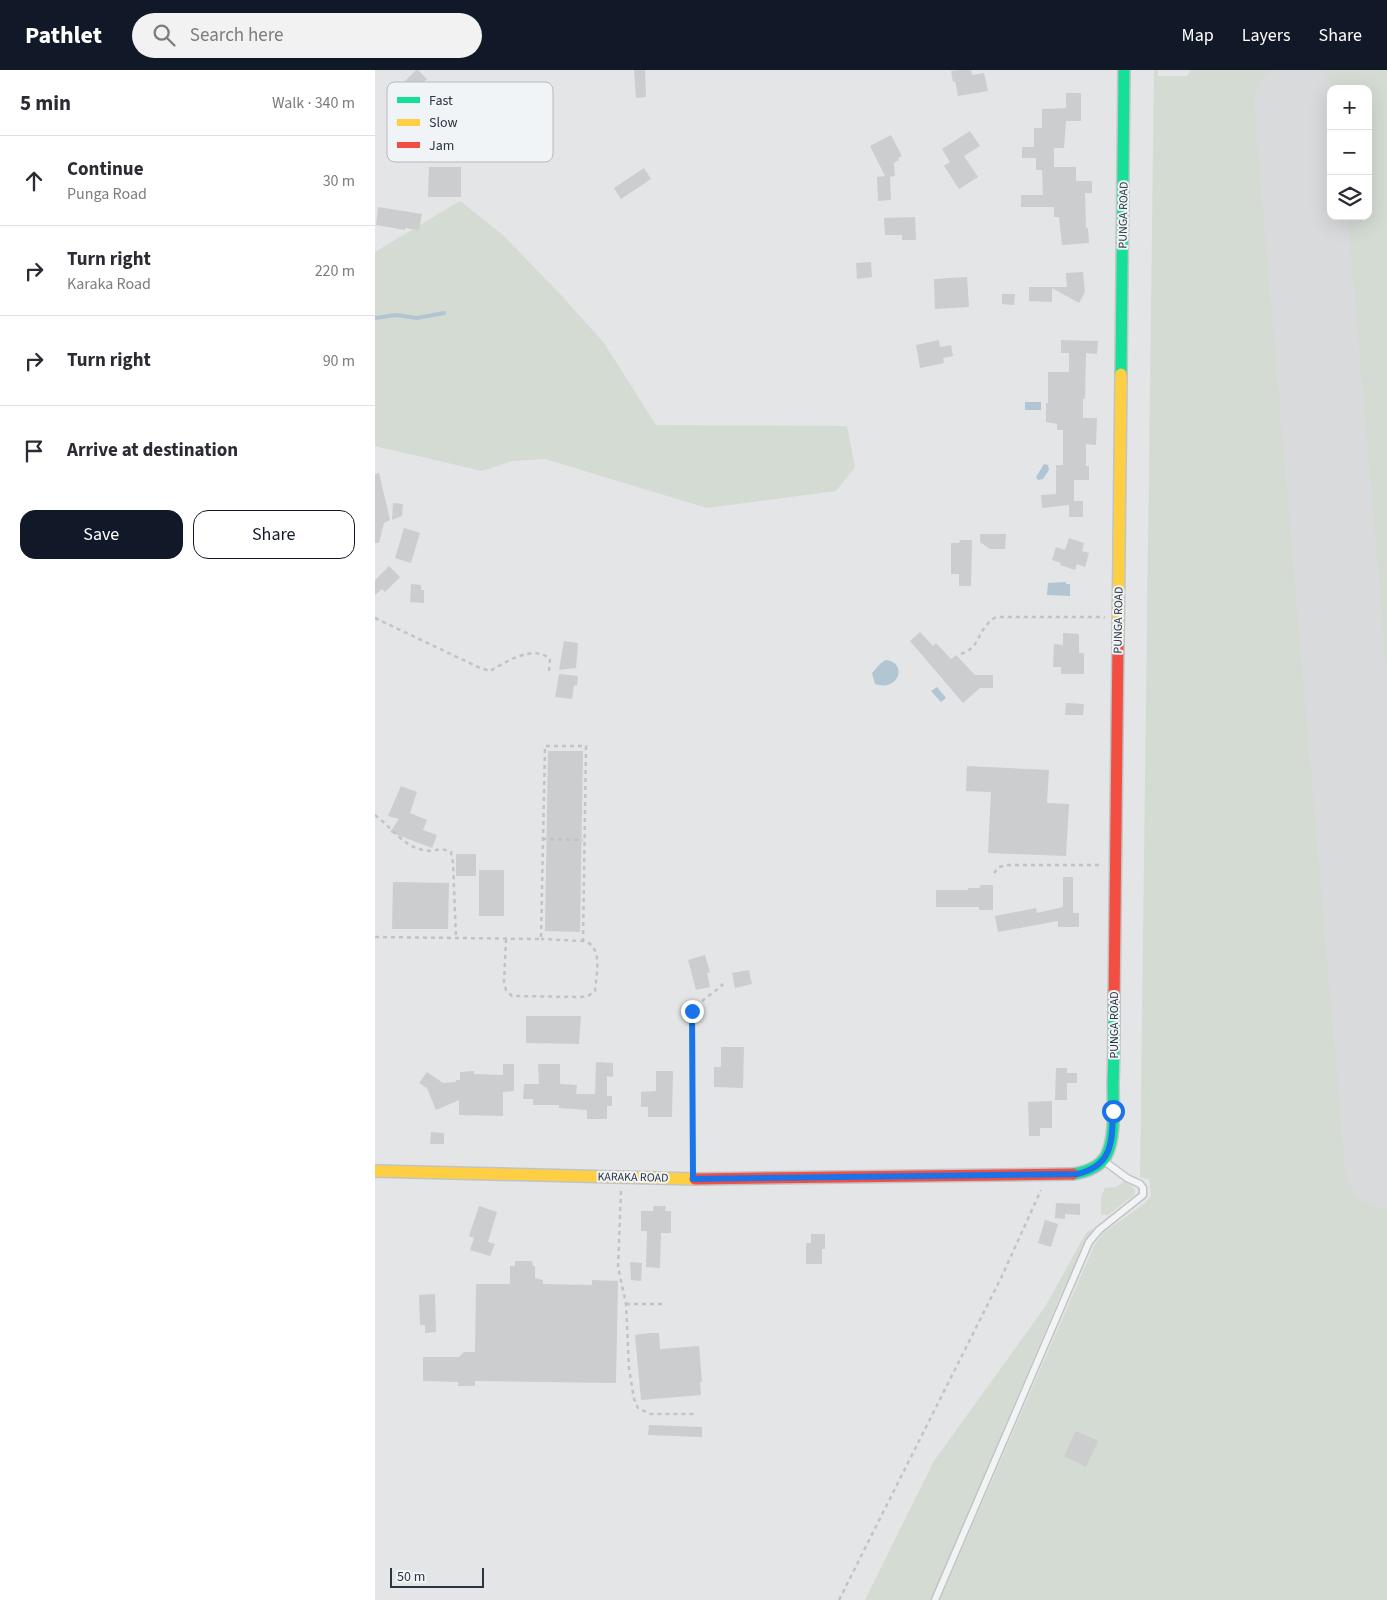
<!DOCTYPE html>
<meta charset="utf-8">
<style>
:root{--surface:#fff;--page:#f2f2f3;--text:#2b2b33;--muted:#7c7c81;--line:#e1e1e2;--accent:#111827}
body{margin:0;font-family:"Source Sans 3",sans-serif;background:var(--page);color:var(--text)}
.controls{position:absolute;right:15px;top:15px;display:grid;overflow:hidden;border-radius:10px;box-shadow:0 5px 20px #0002}
.controls button{width:45px;height:45px;display:grid;place-items:center;padding:0;border:0;border-bottom:1px solid var(--line);background:var(--surface);color:var(--text);font:25px sans-serif}
.scale{position:absolute;left:15px;bottom:12px;width:94px;box-sizing:border-box;padding-left:5px;border:2px solid #2a3541;border-top:0;font-size:14px;line-height:18px;white-space:nowrap;color:#2a3541;-webkit-text-stroke:4px #f1f4f7;paint-order:stroke}
.stop{position:absolute;width:15px;height:15px;margin:-11px;border:4px solid #1a73e8;border-radius:50%;background:#fff}
.stop.end{background:#1a73e8;border-color:#fff;box-shadow:0 1px 5px #0008}
.list{margin:0;padding:0;list-style:none}
h2{display:flex;justify-content:space-between;align-items:center;height:65px;margin:0;padding:0 20px;font-size:21px}
h2 small{font-size:16px;font-weight:400;color:var(--muted)}
.list li{display:grid;grid-template-columns:32px 1fr auto;gap:15px;align-items:center;box-sizing:border-box;height:90px;padding:0 20px;border-top:1px solid var(--line)}
.list b{display:block;font-size:19px;white-space:nowrap}
.list p{margin:0;font-size:16px;white-space:nowrap;color:var(--muted)}
.list em{font-size:16px;font-style:normal;color:var(--muted)}
.actions{display:flex;gap:10px;padding:15px 20px}
.actions a{flex:1;padding:11px 0;border:1px solid var(--accent);border-radius:15px;text-align:center;font-size:18px;color:var(--accent)}
.actions .main{background:var(--accent);color:#fff}
.icon{flex:none;width:28px;height:28px;fill:none;stroke:currentColor;stroke-width:2;stroke-linecap:round;stroke-linejoin:round}
.map{position:relative;flex:none;width:1012px;height:1530px;overflow:hidden}
header{display:flex;align-items:center;gap:30px;box-sizing:border-box;height:70px;padding:0 25px;background:var(--accent);color:#fff}
header strong{font-size:24px}
nav{display:flex;gap:28px;margin-inline-start:auto;font-size:18px}
.search{width:350px;height:45px;background:var(--page);display:flex;align-items:center;gap:12px;box-sizing:border-box;padding:0 18px;border-radius:28px;color:var(--muted);font-size:19px}
main{display:flex}
aside{flex:1;background:var(--surface)}
.map>svg:first-child{display:block}
.green{fill:#d4dbd3;fill-rule:evenodd}
.water{fill:#b2c5d2}
.lines{fill:none;stroke-linecap:round;stroke-linejoin:round}
.stream{stroke:#b2c5d2;stroke-width:4}
.runway{stroke:#d8dadc;stroke-width:84}
.building{fill:#cbcdcf}
.lane-casing{stroke:#c1c3c5;stroke-width:9}
.fast-casing{stroke:#c1c3c5;stroke-width:14}
.slow-casing{stroke:#c1c3c5;stroke-width:14}
.jam-casing{stroke:#c1c3c5;stroke-width:14}
.path{stroke:#c1c4c7;stroke-width:2.5;stroke-dasharray:4 4;stroke-linecap:butt}
.lane{stroke:#f2f3f5;stroke-width:6}
.fast{stroke:#16e098;stroke-width:11}
.slow{stroke:#ffcf43;stroke-width:11}
.jam{stroke:#f24e42;stroke-width:11}
.route{stroke:#1a73e8;stroke-width:6}
.labels{text-anchor:middle;stroke-width:4;stroke-linejoin:round;paint-order:stroke}
.street-label{font-size:12px;fill:#2a3541;stroke:#f1f4f7}
.key{fill:#f1f4f7;stroke:#b5bbc0;stroke-width:1}
.key-label{font-size:14px;fill:#2a3541}
</style>
<header>
<strong>Pathlet</strong>
<div class="search"><svg class="icon" aria-label="search" viewBox="0 0 24 24"><circle cx="10" cy="10" r="6"/><path d="M15 15l6 6"/></svg>Search here</div>
<nav><a>Map</a><a>Layers</a><a>Share</a></nav>
</header>
<main>
<aside>
<h2>5 min<small>Walk · 340 m</small></h2>
<ul class="list">
<li><svg class="icon" aria-label="ahead" viewBox="0 0 24 24"><path d="M12 20V5M6 11l6-6 6 6"/></svg><div><b>Continue</b><p>Punga Road</p></div><em>30 m</em></li>
<li><svg class="icon" aria-label="right" viewBox="0 0 24 24"><path d="M7 20v-9h11M14 6l5 5-5 5"/></svg><div><b>Turn right</b><p>Karaka Road</p></div><em>220 m</em></li>
<li><svg class="icon" aria-label="right" viewBox="0 0 24 24"><path d="M7 20v-9h11M14 6l5 5-5 5"/></svg><div><b>Turn right</b></div><em>90 m</em></li>
<li><svg class="icon" aria-label="arrive" viewBox="0 0 24 24"><path d="M6 21V4h12l-3 4 3 4H6"/></svg><div><b>Arrive at destination</b></div></li>
</ul>
<div class="actions"><a class="main">Save</a><a>Share</a></div>
</aside>
<div class="map">
<svg width="1012" height="1530" viewBox="0 0 1012 1530">
<rect width="100%" height="100%" fill="#e3e5e7"/>
<!-- green -->
<g class="green">
<path d="M779 0H783V6H812L816 0H1012V1530H565L719 1176 727 1164 770 1133 776 1126 774 1109 765 1107ZM956 19H993V146H956Z"/>
<path d="M85 131 128 165 186 225 229 273 281 355 472 356 480 397 461 421 332 438 170 389 137 391 107 401 0 376V182Z"/>
<path d="M749 1111 757 1116 760 1121 759 1125 733 1145 726 1144V1127L730 1118 741 1117Z"/>
<path d="M718 1158 716 1163 709 1176 683 1231 556 1530H490L559 1391 670 1237 711 1163Z"/>
</g>
<!-- water -->
<g class="water">
<rect x="650" y="332" width="16" height="8"/>
<path d="M669 394 673 395 674 400 668 409 663 410 661 407Z"/>
<path d="M691 512V514H695V526L672 525 673 513Z"/>
<path d="M511 590C533 593 524 622 500 614L497 603 506 593Z"/>
<path d="M562 617 571 628 566 632 556 621Z"/>
</g>
<g class="lines">
<!-- stream -->
<path class="stream" d="M0 248 21 245 42 248 69 243"/>
<!-- runway -->
<path class="runway" d="M921 34 1012 1097"/>
</g>
<!-- building -->
<g class="building">
<path d="M41 0H43L52 9 41 21 53 33V50H37V26L27 36 14 22 23 13 26 15Z"/>
<path d="M259 0H270L271 27 261 28Z"/>
<path d="M582 0H596L597 5 609 3 613 21 583 26 580 11 578 12 576 1Z"/>
<path d="M691 23H706V51H691L689 78H679V97H701V111H717V123H710L711 158H713L714 173 687 175 684 147H679V137H646V125H668L667 100H661V88H647V77H659V58H667V39L691 38Z"/>
<path d="M595 61 605 76 589 86 603 107 584 119 569 96 575 92 567 79Z"/>
<path d="M516 65 527 86 523 88 524 90 519 93 520 106 515 107 516 130 503 131 502 107 510 106 495 76Z"/>
<path d="M54 97H86V127H53Z"/>
<path d="M269 98 276 109 246 129 239 118Z"/>
<path d="M3 137 47 144 44 160 30 158V160L1 155Z"/>
<path d="M540 147 541 170H527V165H510L509 148Z"/>
<path d="M496 192 497 207 482 209 481 193Z"/>
<path d="M708 202 710 222 704 233 677 218V232L654 231V217H692L691 203Z"/>
<path d="M592 207 594 237 560 239 559 209Z"/>
<path d="M627 224H640L639 235 627 234Z"/>
<path d="M564 270 565 277 576 275 578 286 568 288 569 293 545 298 541 275Z"/>
<path d="M686 270 723 271 722 284 711 283 710 329H708V348H722L721 375 711 374V396H714V410H699V431H708V447H694V435L667 438 666 425 681 424V395H688V360H682V354L671 352V333H673V302H694V283H686Z"/>
<path d="M4 403 15 450 9 453 4 473H0V404Z"/>
<path d="M18 433 28 434 27 446 17 450Z"/>
<path d="M29 458 45 463 36 493 20 488Z"/>
<path d="M605 464H631L630 479H615L605 472Z"/>
<path d="M694 468 709 473 707 481 714 483 710 497 702 494 700 500 685 495 686 493 677 490 681 477 690 480Z"/>
<path d="M585 470H597L596 516H584V504H576V473H584Z"/>
<path d="M14 496 25 507 10 522 7 519 0 525V510Z"/>
<path d="M36 514 46 515V520H49V533L35 532Z"/>
<path d="M545 562 558 576 561 573 576 589 581 585 600 605H618V618H605L588 633 535 571Z"/>
<path d="M688 563 704 564V583H709V604H686V597H678L679 574 688 575Z"/>
<path d="M189 571 203 573 201 598 184 600Z"/>
<path d="M184 604 203 606 202 616 199 615 197 629 180 627Z"/>
<path d="M691 633 709 634 708 645H690Z"/>
<path d="M173 681H208L205 862 170 861Z"/>
<path d="M592 696 674 700 672 733 694 734 691 786 613 783 616 722 591 721Z"/>
<path d="M26 716 42 722 35 743 52 750 48 760 62 765 57 778 15 762 24 749 13 746Z"/>
<rect x="81" y="784" width="20" height="22"/>
<rect x="104" y="800" width="25" height="46"/>
<path d="M688 807H698V843H704V857H683V851L623 862 620 846 661 838 662 843 688 837Z"/>
<path d="M18 812 74 813 73 859H17Z"/>
<path d="M605 815H618V840H604V837H561V820H593V818H605Z"/>
<path d="M330 885 335 902 332 903 335 917 321 920 313 890Z"/>
<path d="M374 900 377 914 360 918 357 903Z"/>
<path d="M151 946H206L204 974 151 973Z"/>
<path d="M346 977H369L368 1018 339 1017V997H346Z"/>
<path d="M221 992 238 993V1007L232 1006V1026H237V1036H232V1049H212V1040L184 1038V1035H158V1029H148L149 1014H164L163 994H185V1014L202 1015 201 1024H220Z"/>
<path d="M128 994H139V1021L128 1022V1046L84 1045V1030L61 1040 52 1018 44 1013 52 1002 68 1013 81 1012V1010H85V1002L99 1001V1004L128 1005Z"/>
<path d="M681 998H692V1003H702V1013H692V1030H680Z"/>
<path d="M281 1001H298L297 1047H273V1037H266V1022L281 1021Z"/>
<path d="M677 1031V1058H665V1066H654L653 1032Z"/>
<path d="M56 1062 69 1063V1074H55Z"/>
<path d="M681 1133 705 1134V1145L690 1144V1149L680 1148Z"/>
<path d="M104 1136 122 1142 113 1172 120 1174 115 1186 95 1180 99 1168 94 1166Z"/>
<path d="M279 1136H291L290 1141H296V1163H286L285 1198 271 1197 272 1161H266V1141H278Z"/>
<path d="M670 1150 683 1154 676 1177 663 1173Z"/>
<path d="M436 1164H450V1179H447V1194H431V1173H436Z"/>
<path d="M140 1191H157L158 1196H160V1208L168 1210V1214L217 1215V1210L243 1211 241 1313 100 1311V1316H83V1312L48 1311V1287H84L89 1282H100L101 1214H135V1196H140Z"/>
<path d="M255 1192 267 1193 266 1211 256 1210Z"/>
<path d="M60 1224 61 1262 50 1263V1255H45L44 1225Z"/>
<path d="M274 1263H284L285 1279 324 1276 327 1312H325L326 1325 266 1330 260 1265Z"/>
<path d="M274 1355 327 1357V1367L273 1365Z"/>
<path d="M701 1361 723 1371 711 1397 689 1386Z"/>
</g>
<g class="lines">
<!-- lane casing -->
<g class="lane-casing">
<path id="lane" d="M560 1530 714 1172 724 1160 768 1125V1118L765 1114 752 1108 729 1091"/>
</g>
<!-- fast casing -->
<g class="fast-casing">
<g id="fast">
<path d="M746 304 749 0"/>
<path d="M698 1104C711 1102 724 1098 731 1086 741 1068 738 1034 738 1014 739 987 739 960 739 933"/>
</g>
</g>
<!-- slow casing -->
<g class="slow-casing">
<g id="slow">
<path d="M743 572 746 304"/>
<path d="M0 1101 320 1109"/>
</g>
</g>
<!-- jam casing -->
<g class="jam-casing">
<g id="jam">
<path d="M739 933 743 572"/>
<path d="M320 1109 698 1104"/>
</g>
</g>
<!-- path -->
<g class="path">
<path d="M0 548 105 598 115 601C131 592 158 574 175 589L174 601"/>
<path d="M586 584C607 577 601 559 621 547H730"/>
<path d="M0 745C16 757 28 776 48 780 60 783 63 776 76 782L78 793 81 868"/>
<path d="M167 769 208 770"/>
<path d="M619 803 624 797 632 795H726"/>
<path d="M0 867 166 869 170 676H211L208 871"/>
<path d="M131 869 129 912 131 920 137 926 206 927 213 926 220 921C221 906 229 875 208 871L166 869"/>
<path d="M318 1095 317 941C326 930 338 924 348 914"/>
<path d="M246 1121 243 1197 251 1234 254 1298 259 1329 263 1338 275 1344H319"/>
<path d="M251 1234H288"/>
<path d="M464 1530 626 1208 666 1120"/>
</g>
<!-- lane -->
<use href="#lane" class="lane"/>
<!-- fast -->
<use href="#fast" class="fast"/>
<!-- slow -->
<use href="#slow" class="slow"/>
<!-- jam -->
<use href="#jam" class="jam"/>
</g>
<g class="lines">
<!-- route -->
<path class="route" d="M317 941 318 1109 702 1104C738 1096 737 1071 738 1041"/>
</g>
<g class="labels">
<!-- street labels -->
<g class="street-label">
<text transform="translate(748 145) rotate(-89)" y="4">PUNGA ROAD</text>
<text transform="translate(743 550) rotate(-89)" y="4">PUNGA ROAD</text>
<text transform="translate(739 955) rotate(-90)" y="4">PUNGA ROAD</text>
<text transform="translate(258 1107) rotate(1)" y="4">KARAKA ROAD</text>
</g>
</g>
<!-- legend -->
<rect x="12" y="12" width="166" height="80" rx="8" class="key"/>
<rect x="22" y="27" width="23" height="6" fill="#16e098"/>
<rect x="22" y="49" width="23" height="7" fill="#ffcf43"/>
<rect x="22" y="72" width="23" height="6" fill="#f24e42"/>
<g class="key-label">
<text x="54" y="35">Fast</text>
<text x="54" y="57">Slow</text>
<text x="54" y="80">Jam</text>
</g>
</svg>
<div class="controls">
<button>+</button>
<button>−</button>
<button><svg class="icon" aria-label="layers" viewBox="0 0 24 24"><path d="M12 4l9 5-9 5-9-5zM3 14l9 5 9-5"/></svg></button>
</div>
<div class="scale">50 m</div>
<div class="stop" style="left:738px;top:1041px"></div>
<div class="stop end" style="left:317px;top:941px"></div>
</div>
</main>
